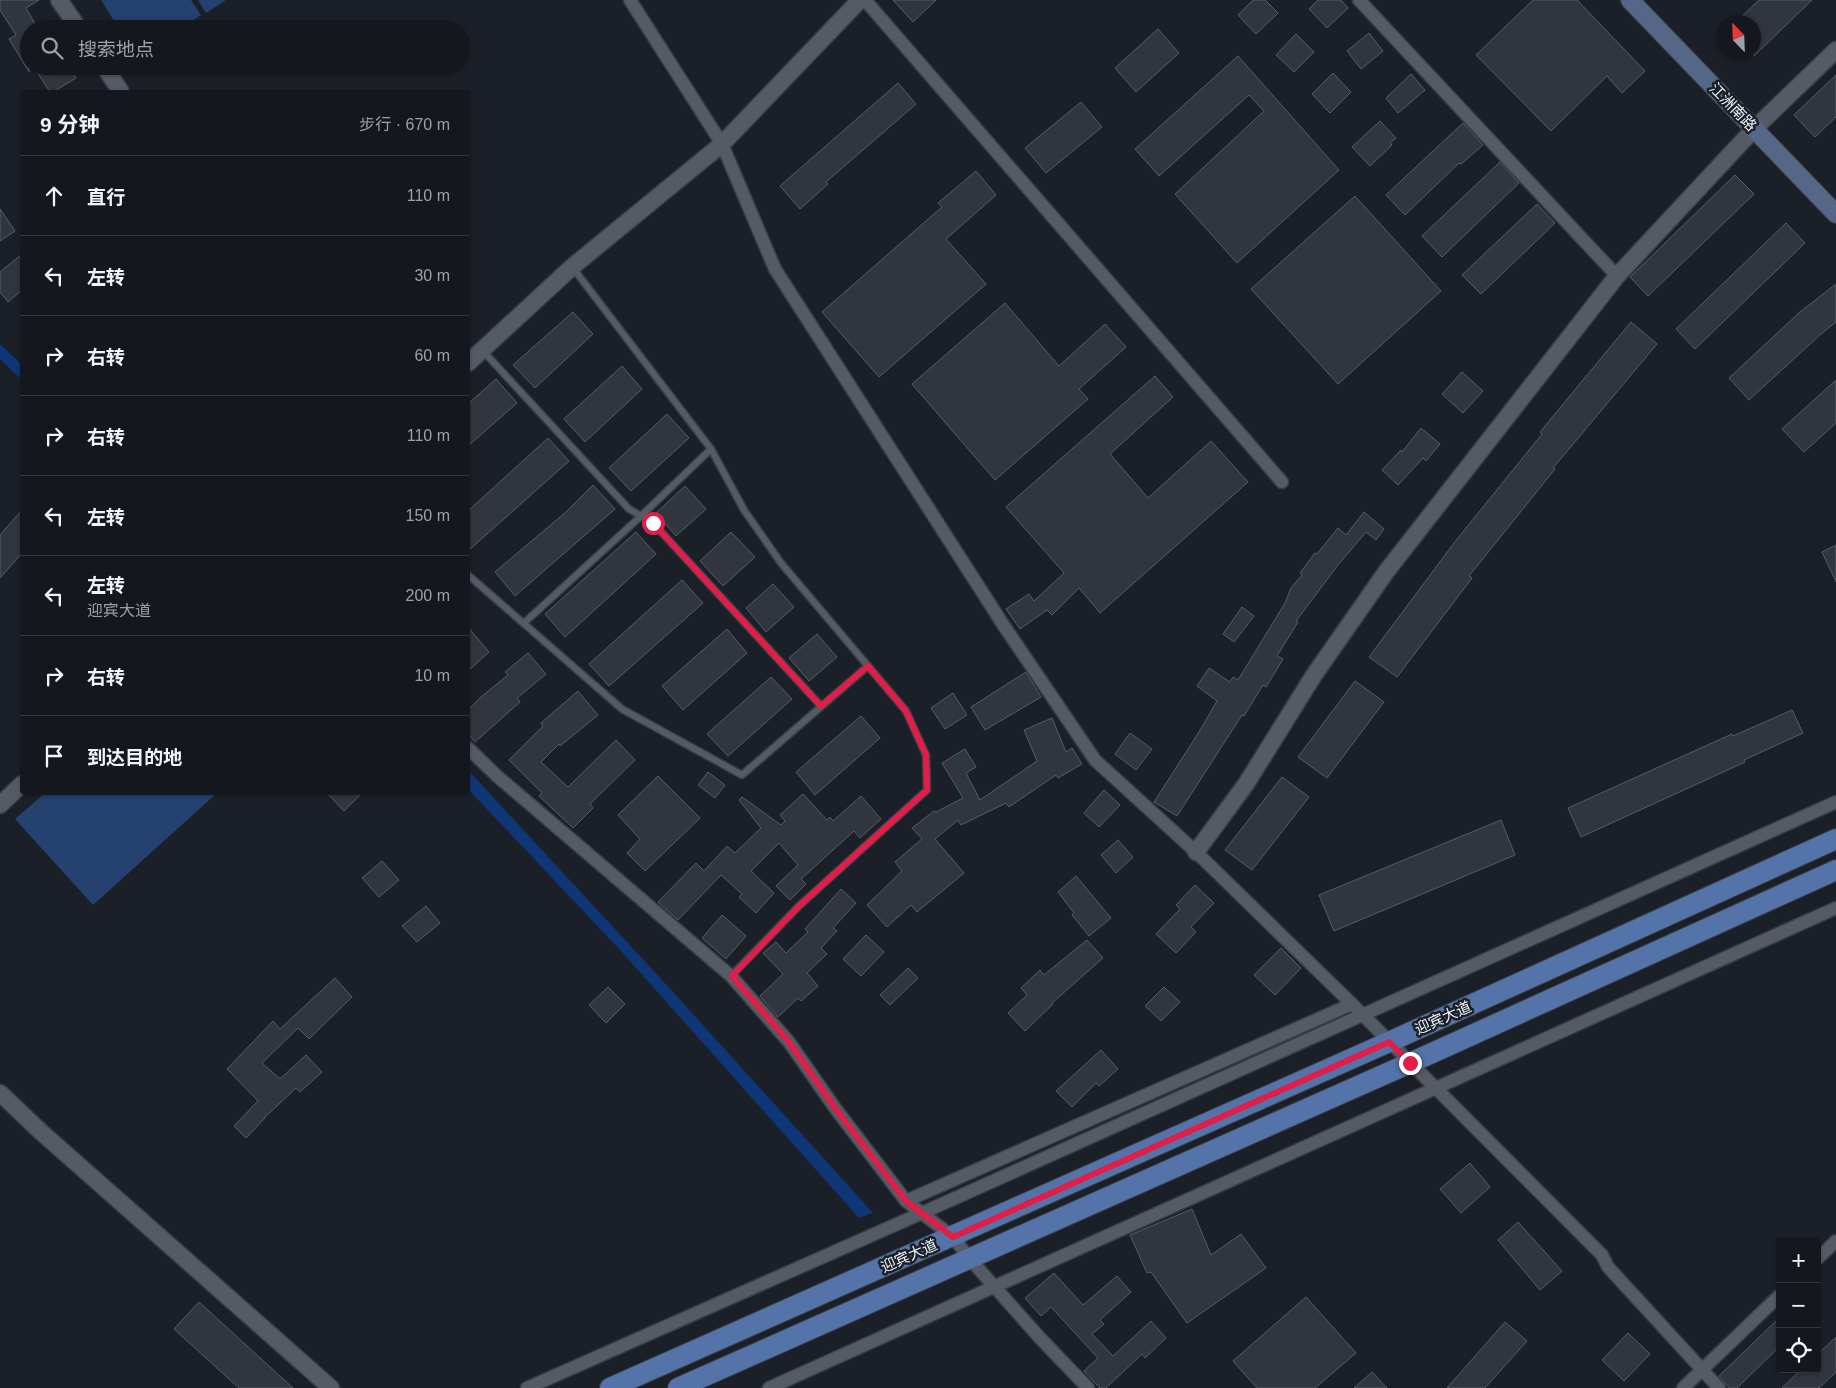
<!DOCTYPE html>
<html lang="zh">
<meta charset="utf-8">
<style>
:root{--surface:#14181e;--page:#1d2127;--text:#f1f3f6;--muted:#9da0a4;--line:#33373c}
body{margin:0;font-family:Helvetica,"Noto Sans SC",sans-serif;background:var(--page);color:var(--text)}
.controls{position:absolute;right:15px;bottom:15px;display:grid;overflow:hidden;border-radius:5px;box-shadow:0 1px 4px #0004}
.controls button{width:45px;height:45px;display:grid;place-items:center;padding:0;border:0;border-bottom:1px solid var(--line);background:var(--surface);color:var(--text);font:25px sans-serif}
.compass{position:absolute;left:1716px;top:15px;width:45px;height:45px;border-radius:50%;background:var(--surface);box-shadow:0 1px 4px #0004;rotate:337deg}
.stop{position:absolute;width:15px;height:15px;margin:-11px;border:4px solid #e11d48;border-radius:50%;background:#fff}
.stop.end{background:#e11d48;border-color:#fff;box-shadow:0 1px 5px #0008}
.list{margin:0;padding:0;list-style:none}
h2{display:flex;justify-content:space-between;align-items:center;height:65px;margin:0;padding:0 20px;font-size:21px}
h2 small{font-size:16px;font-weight:400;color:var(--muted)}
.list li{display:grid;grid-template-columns:32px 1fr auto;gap:15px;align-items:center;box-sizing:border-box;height:80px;padding:0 20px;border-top:1px solid var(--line)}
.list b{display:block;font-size:19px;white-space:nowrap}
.list p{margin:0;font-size:16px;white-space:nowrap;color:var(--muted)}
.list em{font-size:16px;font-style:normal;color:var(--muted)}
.icon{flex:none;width:28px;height:28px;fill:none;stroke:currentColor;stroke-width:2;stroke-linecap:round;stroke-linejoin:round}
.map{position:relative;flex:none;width:1836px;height:1388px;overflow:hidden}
.search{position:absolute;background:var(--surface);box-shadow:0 1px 4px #0004;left:20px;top:20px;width:450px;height:55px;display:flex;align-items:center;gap:12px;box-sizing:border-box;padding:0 18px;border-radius:28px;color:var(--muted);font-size:19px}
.panel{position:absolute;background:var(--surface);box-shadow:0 1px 4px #0004;left:20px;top:90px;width:450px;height:705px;border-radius:5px}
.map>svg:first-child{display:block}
.green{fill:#254170}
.water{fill:#0f3676}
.building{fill:#30353e;stroke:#565d67}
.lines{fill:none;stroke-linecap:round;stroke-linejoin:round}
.service-casing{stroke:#393c44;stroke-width:9}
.minor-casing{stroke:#393c44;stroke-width:15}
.tertiary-casing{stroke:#393c44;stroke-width:19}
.secondary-casing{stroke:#393c44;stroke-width:20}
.primary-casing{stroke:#393c44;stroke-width:22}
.service{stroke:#555b65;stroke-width:6}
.minor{stroke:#555b65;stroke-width:12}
.tertiary{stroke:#555b65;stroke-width:16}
.secondary{stroke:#546786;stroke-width:18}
.primary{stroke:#5473a8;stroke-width:20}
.route{stroke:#e11d48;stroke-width:6}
.labels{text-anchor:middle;stroke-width:5;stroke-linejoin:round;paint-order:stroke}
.street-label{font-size:15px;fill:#eff2f8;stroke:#1b2028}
</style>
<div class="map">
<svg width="1836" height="1388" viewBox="0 0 1836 1388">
<rect width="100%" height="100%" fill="#1b2028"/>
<!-- green -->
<g class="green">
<path d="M101 0H191L201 15 180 29H119Z"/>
<path d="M198 0H226L206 13Z"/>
<path d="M45 793V792L217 793 93 905 15 819Z"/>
</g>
<!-- water -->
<g class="water">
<path d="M0 344 22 365V380L0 359Z"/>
<path d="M468 770 663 981 873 1213 859 1218 621 951 468 789Z"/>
</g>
<!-- building -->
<g class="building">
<path d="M0 0H39L26 8 38 29H29V72L9 39 16 35 0 10Z"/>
<path d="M893 0H936L913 22Z"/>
<path d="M1253 0H1265L1278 13 1256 34 1238 15Z"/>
<path d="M1318 0H1341L1348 8 1327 28 1309 9Z"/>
<path d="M1533 0H1577L1645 71 1622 93 1607 76 1551 131 1476 55Z"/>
<path d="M1759 0H1812L1754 56V22H1736Z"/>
<path d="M1158 29 1179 53 1136 92 1115 68Z"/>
<path d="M1369 33 1383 51 1361 69 1347 51Z"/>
<path d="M1296 34 1314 52 1294 72 1276 55Z"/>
<path d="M1238 56 1339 170 1237 263 1175 194 1264 111 1249 95 1159 176 1135 149Z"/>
<path d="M46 66H69L76 78 53 92H50L37 72Z"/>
<path d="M1333 73 1351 92 1330 113 1312 94Z"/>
<path d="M1411 74 1425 90 1398 113 1386 98Z"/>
<path d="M1836 75V117L1815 137 1794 115Z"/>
<path d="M898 83 916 104 826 182 828 184 800 209 780 186Z"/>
<path d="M1081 102 1102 127 1046 173 1025 148Z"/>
<path d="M1380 121 1396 138 1390 143 1392 145 1370 166 1352 147Z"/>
<path d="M1463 123 1483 145 1461 164 1459 163 1405 215 1386 195Z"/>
<path d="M1500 162 1519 183 1442 257 1422 236Z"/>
<path d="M976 171 996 195 946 239 986 284 879 377 822 312 942 207 938 203Z"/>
<path d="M1735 175 1754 194 1648 296 1630 277Z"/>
<path d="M1355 196 1441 291 1338 384 1251 289Z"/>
<path d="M1537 204 1555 223 1481 294 1462 275Z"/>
<path d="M0 209 15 231 0 241Z"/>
<path d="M1786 223 1805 243 1695 349 1676 329Z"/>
<path d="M22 254V290L8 302 0 292V272Z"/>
<path d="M1836 284V322L1821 334 1749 400 1729 378 1800 312Z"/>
<path d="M1005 303 1059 366 1105 324 1126 347 1079 389 1088 399 995 480 912 384Z"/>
<path d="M573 312 593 334 535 388 513 365Z"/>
<path d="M1631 322 1657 344 1553 468 1555 469 1469 576 1472 578 1397 677 1369 657 1454 543 1542 434 1540 432Z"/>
<path d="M622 366 642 389 585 442 564 419Z"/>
<path d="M1462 372 1483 391 1463 413 1442 394Z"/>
<path d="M1155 376 1173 397 1110 454 1148 498 1211 441 1248 482 1100 613 1079 588 1052 615 1047 610 1020 629 1006 609 1029 594 1034 601 1064 573 1006 507Z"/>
<path d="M496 379 517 403 468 446V404Z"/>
<path d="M1836 380V423L1804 452 1782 429Z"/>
<path d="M667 414 689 438 631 491 609 468Z"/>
<path d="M1421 428 1440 444 1426 461 1423 458 1398 485 1382 470 1401 450 1402 452Z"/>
<path d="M548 438 569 461 468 551V511Z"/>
<path d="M593 485 615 509 515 596 495 572 566 512Z"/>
<path d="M685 486 706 509 676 536 656 513Z"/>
<path d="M22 510V553L0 578V535Z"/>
<path d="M1364 512 1384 529 1376 540 1366 532 1338 565 1296 621 1298 622 1277 656 1283 659 1266 687 1263 685 1244 716 1242 715 1177 816 1154 802 1199 732 1217 701 1197 686 1209 668 1230 682 1233 677 1238 680 1285 603 1291 588 1302 575 1300 573 1315 553 1317 554 1338 528 1346 535Z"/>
<path d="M636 532 656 554 565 637 545 614Z"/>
<path d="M731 532 755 557 723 586 700 561Z"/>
<path d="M1836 545V582L1822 552Z"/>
<path d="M682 580 703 603 609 686 589 664Z"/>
<path d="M773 584 794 607 766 632 746 608Z"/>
<path d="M1242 607 1254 616 1234 642 1223 634Z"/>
<path d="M468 627 489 652 468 671Z"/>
<path d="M727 629 747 653 683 710 662 686Z"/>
<path d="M817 634 837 657 809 681 789 658Z"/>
<path d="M528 653 546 674 517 698 520 702 475 742 468 734V710L481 697 508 675 505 672Z"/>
<path d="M1026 672 1041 697 985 730 971 707Z"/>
<path d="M771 677 792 699 728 756 707 734Z"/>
<path d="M1355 681 1384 702 1327 778 1298 757Z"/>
<path d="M578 691 598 715 560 746 559 744 541 762 568 787 616 740 635 760 590 804 593 808 573 828 539 796 542 793 509 760 543 726 541 723Z"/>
<path d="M953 693 967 715 945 729 931 708Z"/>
<path d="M1792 710 1803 733 1744 760 1745 762 1581 837 1568 808 1732 734 1733 736Z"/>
<path d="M861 716 880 738 815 795 796 772Z"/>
<path d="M1052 718 1066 752 1072 748 1082 764 1058 778 1056 775 1009 807 1006 803 961 825 958 820 935 839 964 873 917 912 911 905 887 927 867 905 902 871 895 862 922 839 912 828 934 811 936 812 963 798 942 763 965 749 976 767 966 773 980 800 1037 761 1024 730Z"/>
<path d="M1130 733 1152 749 1136 770 1115 754Z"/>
<path d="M708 772 725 785 715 798 698 785Z"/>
<path d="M658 776 700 818 645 871 627 853 640 839 618 815Z"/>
<path d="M1282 777 1309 797 1252 870 1225 850Z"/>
<path d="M1104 790 1120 805 1099 827 1084 813Z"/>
<path d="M326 792H363L344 811Z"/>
<path d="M803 794 827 820 830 817 833 821 861 796 881 819 860 838 854 831 801 879 806 884 790 900 776 886 798 865 779 843 751 871 774 893 756 913 739 897 742 894 721 875 678 920 658 902 696 863 704 871 727 846 735 853 761 828 739 800 742 797 781 825 785 821 780 815Z"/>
<path d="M1501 820 1515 855 1334 931 1319 895Z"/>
<path d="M1118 840 1133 857 1116 873 1101 855Z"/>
<path d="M382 861 399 880 379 897 362 878Z"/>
<path d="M1076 876 1111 918 1089 936 1072 915 1074 913 1058 892Z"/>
<path d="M1195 885 1214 903 1191 927 1196 932 1176 953 1156 934 1180 909 1176 905Z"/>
<path d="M841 889 856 903 833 928 837 931 821 948 827 954 807 973 818 986 801 1001 798 998 778 1017 760 996 783 974 763 953 776 942 786 953 808 932 805 929Z"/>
<path d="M426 906 440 923 417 942 402 926Z"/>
<path d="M722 915 746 936 726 959 702 938Z"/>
<path d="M866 935 884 952 861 976 843 959Z"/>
<path d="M1087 940 1103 958 1052 1003 1053 1004 1025 1031 1008 1013 1027 995 1021 988 1040 970 1044 975Z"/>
<path d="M1281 948 1301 968 1275 995 1254 975Z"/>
<path d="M908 968 918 978 890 1005 880 995Z"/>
<path d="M335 978 352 997 309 1039 298 1028 262 1063 280 1079 306 1055 322 1072 300 1092 296 1088 264 1118H265L246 1138 234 1126 258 1101 227 1069 273 1021 280 1029Z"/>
<path d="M608 987 625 1004 606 1023 589 1005Z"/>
<path d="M1164 987 1180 1002 1161 1021 1145 1006Z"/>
<path d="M1101 1050 1118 1069 1099 1086 1096 1083 1072 1107 1056 1091Z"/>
<path d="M1470 1163 1490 1187 1461 1213 1440 1189Z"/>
<path d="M1192 1209 1211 1255 1241 1234 1266 1268 1187 1323 1151 1272 1147 1273 1130 1235Z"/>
<path d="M1518 1222 1562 1271 1540 1290 1498 1240Z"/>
<path d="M1054 1273 1083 1305 1117 1276 1131 1292 1100 1320 1104 1324 1092 1334 1113 1356 1151 1321 1166 1338 1145 1358 1142 1354 1106 1388H1100L1084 1371 1098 1358 1051 1307 1041 1316 1025 1298Z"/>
<path d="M1306 1297 1356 1353 1315 1388H1257L1233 1361Z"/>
<path d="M199 1302 293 1388H239L174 1329Z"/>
<path d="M1780 1317V1346L1737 1388H1729L1719 1376Z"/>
<path d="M1505 1322 1527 1341 1485 1388H1447Z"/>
<path d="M1628 1333 1650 1354 1624 1381 1602 1360Z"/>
<path d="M1836 1337V1372L1819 1388H1782L1802 1369H1817V1355Z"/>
<path d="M1372 1372 1387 1388H1354Z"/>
</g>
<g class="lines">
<!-- service casing -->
<g class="service-casing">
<g id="service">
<path d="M573 268 711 449 744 510 781 563 868 666"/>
<path d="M483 351 629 509 653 523 821 706"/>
<path d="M468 575 622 709 742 775 868 666 906 711 926 755 927 790 799 906 731 976"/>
<path d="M524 623 641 516 711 449"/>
</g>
</g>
<!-- minor casing -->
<g class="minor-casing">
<g id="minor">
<path d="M630 0 722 144 775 269 1004 626 1095 760 1196 852 1352 1004 1602 1255 1608 1267 1719 1388"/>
<path d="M865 0 1282 482"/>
<path d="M1359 0 1617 276"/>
<path d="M468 748 497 776 731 976 789 1042 835 1108 906 1201 953 1237 969 1258 1040 1338 1088 1388"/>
<path d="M906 1201 1352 1004"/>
<path d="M1817 1259 1836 1241"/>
<path d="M527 1388 922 1213 1836 802"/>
<path d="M769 1388 1836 908"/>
<path d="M1683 1388 1780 1295"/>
</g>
</g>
<!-- tertiary casing -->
<g class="tertiary-casing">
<g id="tertiary">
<path d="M59 0 79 29"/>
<path d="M104 66 121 92"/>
<path d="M468 363 572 267 722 144 860 0"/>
<path d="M0 805 22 784"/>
<path d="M1196 852 1246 784 1314 675 1386 572 1617 276 1754 129 1836 50"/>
<path d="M0 1093 40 1131 331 1388"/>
</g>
</g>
<!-- secondary casing -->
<g class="secondary-casing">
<path id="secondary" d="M1630 0 1836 214"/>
</g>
<!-- primary casing -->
<g class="primary-casing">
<g id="primary">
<path d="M610 1388 1389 1042 1836 839"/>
<path d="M678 1388 1410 1063 1836 870"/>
</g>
</g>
<!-- service -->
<use href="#service" class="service"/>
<!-- minor -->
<use href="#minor" class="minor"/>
<!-- tertiary -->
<use href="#tertiary" class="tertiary"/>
<!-- secondary -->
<use href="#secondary" class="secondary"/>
<!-- primary -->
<use href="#primary" class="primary"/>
</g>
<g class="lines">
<!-- route -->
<path class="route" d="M653 523 821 706 868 666 906 711 926 755 927 790 799 906 732 976 789 1042 835 1108 906 1201 953 1237 1389 1042 1410 1063"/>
</g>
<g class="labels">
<!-- street labels -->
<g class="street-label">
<text transform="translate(1733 107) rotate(46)" y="5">江洲南路</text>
<text transform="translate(1443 1018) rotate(-24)" y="5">迎宾大道</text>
<text transform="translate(909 1256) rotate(-24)" y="5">迎宾大道</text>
</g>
</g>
</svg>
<div class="controls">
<button>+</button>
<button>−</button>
<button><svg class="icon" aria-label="locate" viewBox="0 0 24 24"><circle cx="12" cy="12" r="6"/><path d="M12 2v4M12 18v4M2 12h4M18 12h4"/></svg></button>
</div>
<svg class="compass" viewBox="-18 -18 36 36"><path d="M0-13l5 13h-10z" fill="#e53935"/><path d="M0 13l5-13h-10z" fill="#9da0a4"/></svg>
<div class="stop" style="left:653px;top:523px"></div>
<div class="stop end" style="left:1410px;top:1063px"></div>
<div class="search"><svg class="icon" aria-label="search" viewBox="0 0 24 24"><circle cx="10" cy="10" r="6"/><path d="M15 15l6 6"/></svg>搜索地点</div>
<section class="panel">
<h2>9 分钟<small>步行 · 670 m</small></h2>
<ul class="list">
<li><svg class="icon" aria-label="ahead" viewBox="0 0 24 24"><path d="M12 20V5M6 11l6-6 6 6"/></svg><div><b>直行</b></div><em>110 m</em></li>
<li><svg class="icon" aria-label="left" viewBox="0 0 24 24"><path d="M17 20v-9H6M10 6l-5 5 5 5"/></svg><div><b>左转</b></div><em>30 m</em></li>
<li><svg class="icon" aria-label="right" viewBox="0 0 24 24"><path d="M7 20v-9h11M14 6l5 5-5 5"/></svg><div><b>右转</b></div><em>60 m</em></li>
<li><svg class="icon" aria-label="right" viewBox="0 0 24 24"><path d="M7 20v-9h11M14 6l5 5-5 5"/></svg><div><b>右转</b></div><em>110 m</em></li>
<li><svg class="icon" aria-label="left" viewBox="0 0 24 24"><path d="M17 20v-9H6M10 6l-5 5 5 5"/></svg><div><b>左转</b></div><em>150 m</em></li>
<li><svg class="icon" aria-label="left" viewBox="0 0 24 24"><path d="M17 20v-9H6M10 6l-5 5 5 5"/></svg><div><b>左转</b><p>迎宾大道</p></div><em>200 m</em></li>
<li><svg class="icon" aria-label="right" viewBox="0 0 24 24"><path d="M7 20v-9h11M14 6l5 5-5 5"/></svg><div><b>右转</b></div><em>10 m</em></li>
<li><svg class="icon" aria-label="arrive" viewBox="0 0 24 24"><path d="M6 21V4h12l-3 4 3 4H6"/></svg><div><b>到达目的地</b></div></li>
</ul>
</section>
</div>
